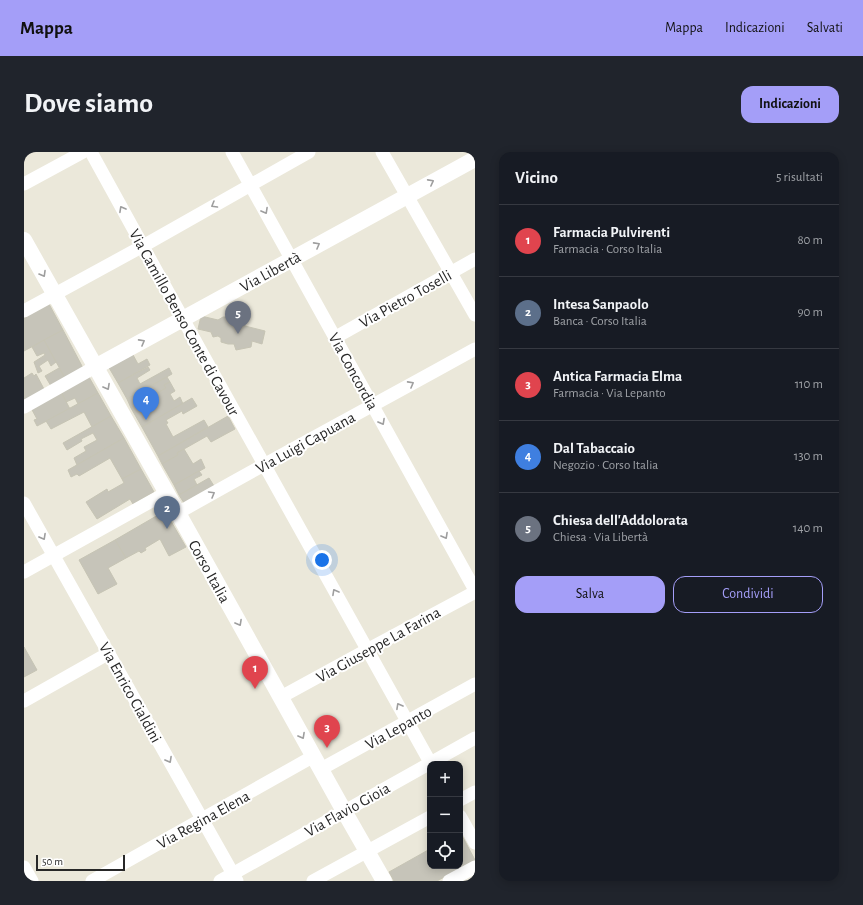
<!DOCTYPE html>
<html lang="it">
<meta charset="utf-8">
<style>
:root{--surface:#171b24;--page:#20242c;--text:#f1f3f6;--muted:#9ea1a6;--line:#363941;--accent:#a49ef8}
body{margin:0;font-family:"Alegreya Sans",sans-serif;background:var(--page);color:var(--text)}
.controls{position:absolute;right:12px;bottom:12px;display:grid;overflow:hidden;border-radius:8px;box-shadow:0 2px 10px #0003}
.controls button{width:36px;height:36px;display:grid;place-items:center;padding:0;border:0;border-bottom:1px solid var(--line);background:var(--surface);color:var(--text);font:20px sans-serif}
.scale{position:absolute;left:12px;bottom:10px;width:89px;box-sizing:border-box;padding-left:4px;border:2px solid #282828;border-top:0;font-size:11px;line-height:14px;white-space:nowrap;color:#282828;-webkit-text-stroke:3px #fff;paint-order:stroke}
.you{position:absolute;left:298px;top:408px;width:14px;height:14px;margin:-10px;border:3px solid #fff;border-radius:50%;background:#1a73e8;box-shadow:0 0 0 6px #1a73e833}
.badge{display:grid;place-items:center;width:26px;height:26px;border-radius:50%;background:var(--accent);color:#fff;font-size:13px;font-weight:700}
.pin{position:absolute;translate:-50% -33px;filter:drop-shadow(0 1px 2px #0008)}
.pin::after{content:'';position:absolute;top:21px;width:14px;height:12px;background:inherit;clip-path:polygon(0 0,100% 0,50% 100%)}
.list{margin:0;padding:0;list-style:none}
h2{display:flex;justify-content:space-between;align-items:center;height:52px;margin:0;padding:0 16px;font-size:17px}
h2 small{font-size:13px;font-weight:400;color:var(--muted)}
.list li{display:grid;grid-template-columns:26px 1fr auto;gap:12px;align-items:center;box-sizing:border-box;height:72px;padding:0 16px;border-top:1px solid var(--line)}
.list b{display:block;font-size:15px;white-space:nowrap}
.list p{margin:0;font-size:13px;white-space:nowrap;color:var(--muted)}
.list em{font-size:13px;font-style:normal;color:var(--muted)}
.actions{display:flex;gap:8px;padding:12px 16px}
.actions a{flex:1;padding:9px 0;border:1px solid var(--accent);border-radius:12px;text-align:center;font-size:14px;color:var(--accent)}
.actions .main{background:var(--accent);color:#111}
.icon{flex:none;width:22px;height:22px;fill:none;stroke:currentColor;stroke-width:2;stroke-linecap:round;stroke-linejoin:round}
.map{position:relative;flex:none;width:451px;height:729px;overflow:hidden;border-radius:12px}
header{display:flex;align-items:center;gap:24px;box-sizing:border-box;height:56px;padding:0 20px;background:var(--accent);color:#111}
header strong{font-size:19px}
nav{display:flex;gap:22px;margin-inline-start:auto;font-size:14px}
.intro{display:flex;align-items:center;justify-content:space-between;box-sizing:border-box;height:96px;padding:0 24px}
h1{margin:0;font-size:28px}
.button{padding:10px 18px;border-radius:12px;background:var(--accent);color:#111;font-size:14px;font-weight:700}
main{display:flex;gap:24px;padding:0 24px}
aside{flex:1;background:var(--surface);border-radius:12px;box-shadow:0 2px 10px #0003}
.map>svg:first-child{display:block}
.building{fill:#c6c4b9;stroke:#c6c4b4}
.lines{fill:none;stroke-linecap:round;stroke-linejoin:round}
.minor{stroke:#fff;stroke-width:13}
.tertiary{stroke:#fff;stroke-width:16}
.oneway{stroke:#9e9e9e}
.labels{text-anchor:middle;stroke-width:4;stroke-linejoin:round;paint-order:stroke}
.street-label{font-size:16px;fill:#282828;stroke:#fff}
</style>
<header>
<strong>Mappa</strong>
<nav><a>Mappa</a><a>Indicazioni</a><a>Salvati</a></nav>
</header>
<div class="intro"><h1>Dove siamo</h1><a class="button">Indicazioni</a></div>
<main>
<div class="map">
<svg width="451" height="729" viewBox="0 0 451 729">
<rect width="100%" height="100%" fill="#ebe8da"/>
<!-- building -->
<g class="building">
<path d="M25 152 39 178 0 199V166Z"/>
<path d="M177 164 194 168 199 165H202L215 168 220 171 221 174 241 179 238 192 228 189 227 195 212 198 210 192H204L197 190V186L194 184 189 185 187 180 174 177Z"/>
<path d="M39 178 59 216 41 226 20 188Z"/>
<path d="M20 188 32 210 27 214 24 208 15 214 18 219 14 221 10 210 21 203 20 201 13 204 8 195Z"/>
<path d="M108 201 114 212 123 207 126 213 94 231 84 214Z"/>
<path d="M124 215 126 218 113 226 116 232 145 216 148 222 103 247 94 231Z"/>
<path d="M35 216 41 226 27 234 21 224Z"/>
<path d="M8 221 10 224 12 222 20 237 0 248V226Z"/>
<path d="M65 225 74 241 54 252 51 246 42 250 37 240Z"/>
<path d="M143 225 146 230 140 233 142 236 107 256 103 247Z"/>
<path d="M146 230 151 239 146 242 150 249 156 245 159 252 118 275 107 256 142 236 140 233Z"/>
<path d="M37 240 46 257 13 274 10 268 13 267 7 256Z"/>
<path d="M74 241 87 264 68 275 60 260 27 277 22 269Z"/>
<path d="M168 246 173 254 159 262 158 259 142 268 144 271 142 272 149 285 180 268 184 275 134 304 118 275Z"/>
<path d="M87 264 100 286 53 313 50 306 62 299 60 295 73 288 69 281 57 287 58 289 43 298 39 291Z"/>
<path d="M204 264 211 277 187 290 183 284 153 301 154 303 138 312 134 304Z"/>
<path d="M100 286 117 317 98 327 86 306 55 324 53 322 47 325 44 318Z"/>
<path d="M160 297 169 312 177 307 181 316 150 333 138 312 154 303 153 301Z"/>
<path d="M117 317 130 340 109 352 106 347 73 367 62 350 83 337 84 340 100 331 98 327Z"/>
<path d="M175 319 178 323 170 327 173 333 155 343 150 333Z"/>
<path d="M185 326 190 334 160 351 155 343Z"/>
<path d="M141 359 162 395 145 404 136 387 121 396 122 398 117 401 115 399 102 406 91 388Z"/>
<path d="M91 388 102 406 84 416 93 432 74 442 55 408Z"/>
<path d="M0 495 13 518 0 525Z"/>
<path d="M436 680 451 708 413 729H370L365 720 406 697V714H436Z"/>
</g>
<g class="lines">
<!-- minor -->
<g class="minor">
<path d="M67 0 159 167 407 612"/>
<path d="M208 0 451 438"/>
<path d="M358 0 451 163"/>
<path d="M0 32 59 0"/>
<path d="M0 159 119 94 285 0"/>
<path d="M312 185 451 107"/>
<path d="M0 255 71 215"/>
<path d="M0 351 213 729"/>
<path d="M154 361C252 305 352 252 451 197"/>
<path d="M0 420 142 341"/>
<path d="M257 545 343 498 451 440"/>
<path d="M0 549 85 501"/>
<path d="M297 617 451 532"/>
<path d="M436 648 451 640"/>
<path d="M436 664 451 691"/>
<path d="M0 715 8 729"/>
<path d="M68 729 290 604"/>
<path d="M196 729 451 586"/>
<path d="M289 729 406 665"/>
<path d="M425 729 451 715"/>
</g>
<!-- tertiary -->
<g class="tertiary">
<path d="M0 88 154 361 320 659 360 729"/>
<path d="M71 215 451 7"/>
</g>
</g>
<!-- one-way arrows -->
<defs><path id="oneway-chevron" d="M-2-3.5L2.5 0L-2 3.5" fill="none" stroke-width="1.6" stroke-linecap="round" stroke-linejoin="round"/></defs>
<g class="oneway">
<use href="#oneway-chevron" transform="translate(407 30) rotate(-28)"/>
<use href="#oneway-chevron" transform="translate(190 53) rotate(150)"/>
<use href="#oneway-chevron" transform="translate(98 57) rotate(-119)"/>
<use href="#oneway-chevron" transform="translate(241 59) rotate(61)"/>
<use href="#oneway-chevron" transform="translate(293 93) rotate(-29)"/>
<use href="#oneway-chevron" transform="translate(19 122) rotate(60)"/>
<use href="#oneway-chevron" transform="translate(118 190) rotate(-29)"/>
<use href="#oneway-chevron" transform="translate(387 232) rotate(-29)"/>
<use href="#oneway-chevron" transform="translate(83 235) rotate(61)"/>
<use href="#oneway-chevron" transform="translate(358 270) rotate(61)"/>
<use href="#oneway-chevron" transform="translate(188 342) rotate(-30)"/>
<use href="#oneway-chevron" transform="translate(421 384) rotate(61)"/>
<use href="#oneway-chevron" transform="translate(19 385) rotate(61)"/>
<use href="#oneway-chevron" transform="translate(311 440) rotate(-119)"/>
<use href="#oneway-chevron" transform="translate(215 471) rotate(61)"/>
<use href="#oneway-chevron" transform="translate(375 554) rotate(-119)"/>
<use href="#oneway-chevron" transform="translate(278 584) rotate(61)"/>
<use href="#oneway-chevron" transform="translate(145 608) rotate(61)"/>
</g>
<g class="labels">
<!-- street labels -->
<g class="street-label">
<text transform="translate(246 119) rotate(-29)" y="6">Via Libertà</text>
<text transform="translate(381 146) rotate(-29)" y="6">Via Pietro Toselli</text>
<text transform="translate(161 170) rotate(61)" y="6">Via Camillo Benso Conte di Cavour</text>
<text transform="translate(330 219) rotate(61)" y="6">Via Concordia</text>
<text transform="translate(281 290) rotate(-29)" y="6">Via Luigi Capuana</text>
<text transform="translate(186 419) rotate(61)" y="6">Corso Italia</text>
<text transform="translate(354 492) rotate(-29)" y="6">Via Giuseppe La Farina</text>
<text transform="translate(107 540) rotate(61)" y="6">Via Enrico Cialdini</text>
<text transform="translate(374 575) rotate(-29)" y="6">Via Lepanto</text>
<text transform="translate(323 657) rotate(-29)" y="6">Via Flavio Gioia</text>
<text transform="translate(179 667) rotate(-29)" y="6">Via Regina Elena</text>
</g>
</g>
</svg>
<div class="controls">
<button>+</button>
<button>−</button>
<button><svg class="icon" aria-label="locate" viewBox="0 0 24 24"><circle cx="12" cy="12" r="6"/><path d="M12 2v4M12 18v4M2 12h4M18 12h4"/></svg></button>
</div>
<div class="scale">50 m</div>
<div class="you"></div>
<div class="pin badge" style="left:231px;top:537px;background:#e0444e">1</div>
<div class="pin badge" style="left:143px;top:377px;background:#5c6f8a">2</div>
<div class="pin badge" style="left:303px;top:596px;background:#e0444e">3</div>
<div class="pin badge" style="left:122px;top:268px;background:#3f7fe0">4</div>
<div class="pin badge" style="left:214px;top:182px;background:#6b7280">5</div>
</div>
<aside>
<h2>Vicino<small>5 risultati</small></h2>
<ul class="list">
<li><span class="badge" style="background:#e0444e">1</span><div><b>Farmacia Pulvirenti</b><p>Farmacia · Corso Italia</p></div><em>80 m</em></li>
<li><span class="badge" style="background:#5c6f8a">2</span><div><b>Intesa Sanpaolo</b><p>Banca · Corso Italia</p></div><em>90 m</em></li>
<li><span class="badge" style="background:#e0444e">3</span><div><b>Antica Farmacia Elma</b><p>Farmacia · Via Lepanto</p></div><em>110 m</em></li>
<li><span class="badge" style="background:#3f7fe0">4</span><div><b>Dal Tabaccaio</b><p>Negozio · Corso Italia</p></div><em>130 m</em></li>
<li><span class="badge" style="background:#6b7280">5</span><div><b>Chiesa dell'Addolorata</b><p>Chiesa · Via Libertà</p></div><em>140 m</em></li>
</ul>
<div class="actions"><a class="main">Salva</a><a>Condividi</a></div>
</aside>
</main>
